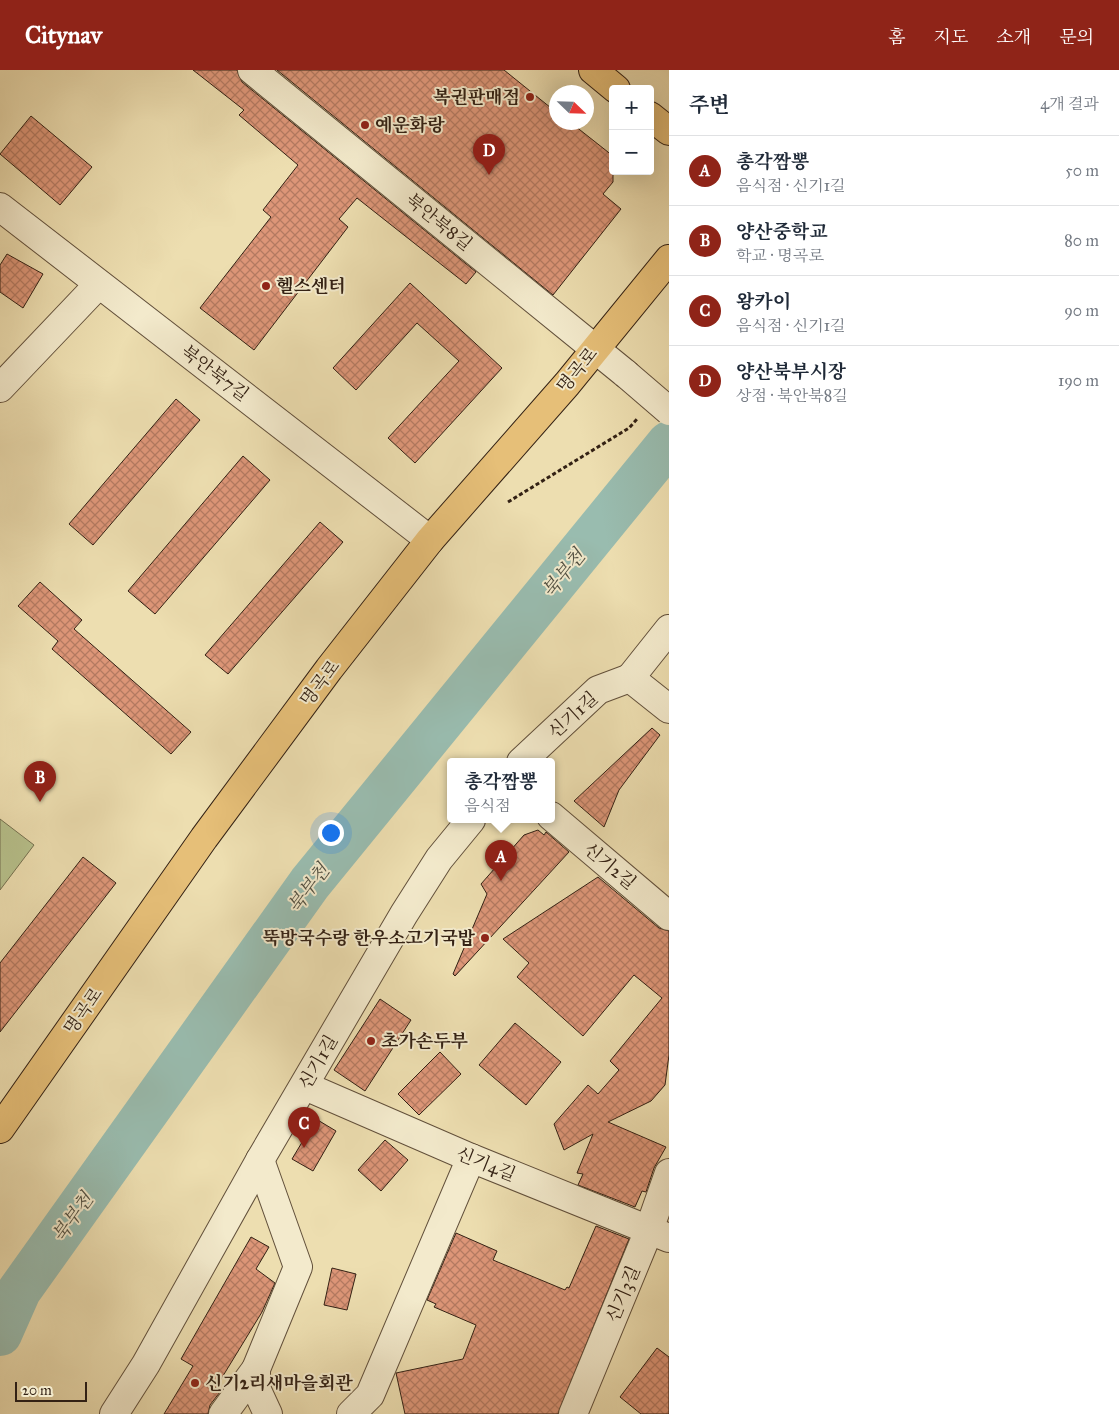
<!DOCTYPE html>
<html lang="ko">
<meta charset="utf-8">
<style>
:root{--surface:#fff;--page:#f6f6f7;--text:#1f2937;--muted:#747a83;--line:#e0e1e3;--accent:#8f2418}
body{margin:0;font-family:"IM FELL Great Primer","Noto Serif KR",serif;background:var(--page);color:var(--text)}
.controls{position:absolute;right:15px;top:15px;display:grid;overflow:hidden;border-radius:5px;box-shadow:0 5px 20px #0002}
.controls button{width:45px;height:45px;display:grid;place-items:center;padding:0;border:0;border-bottom:1px solid var(--line);background:var(--surface);color:var(--text);font:25px sans-serif}
.compass{position:absolute;left:549px;top:15px;width:45px;height:45px;border-radius:50%;background:var(--surface);box-shadow:0 5px 20px #0002;rotate:113deg}
.scale{position:absolute;left:15px;bottom:12px;width:72px;box-sizing:border-box;padding-left:5px;border:2px solid #332114;border-top:0;font-size:14px;line-height:18px;white-space:nowrap;color:#332114;-webkit-text-stroke:4px #f3eacc;paint-order:stroke}
.you{position:absolute;left:330px;top:762px;width:18px;height:18px;margin:-12px;border:4px solid #fff;border-radius:50%;background:#1a73e8;box-shadow:0 0 0 8px #1a73e833}
.badge{display:grid;place-items:center;width:32px;height:32px;border-radius:50%;background:var(--accent);color:#fff;font-size:16px;font-weight:700}
.pin{position:absolute;translate:-50% -41px;filter:drop-shadow(0 1px 2px #0008)}
.pin::after{content:'';position:absolute;top:26px;width:18px;height:15px;background:inherit;clip-path:polygon(0 0,100% 0,50% 100%)}
.popup{position:absolute;left:447px;top:688px;width:108px;height:65px;box-sizing:border-box;display:grid;place-content:center;border-radius:5px;background:var(--surface);filter:drop-shadow(0 1px 4px #0005);font-size:16px;white-space:nowrap;color:var(--muted)}
.popup b{font-size:19px;color:var(--text)}
.popup::after{content:'';position:absolute;left:50%;top:100%;margin-left:-10px;border:10px solid transparent;border-top-color:var(--surface)}
.list{margin:0;padding:0;list-style:none}
h2{display:flex;justify-content:space-between;align-items:center;height:65px;margin:0;padding:0 20px;font-size:21px}
h2 small{font-size:16px;font-weight:400;color:var(--muted)}
.list li{display:grid;grid-template-columns:32px 1fr auto;gap:15px;align-items:center;box-sizing:border-box;height:70px;padding:0 20px;border-top:1px solid var(--line)}
.list b{display:block;font-size:19px;white-space:nowrap}
.list p{margin:0;font-size:16px;white-space:nowrap;color:var(--muted)}
.list em{font-size:16px;font-style:normal;color:var(--muted)}
.map{position:relative;flex:none;width:669px;height:1344px;overflow:hidden}
header{display:flex;align-items:center;gap:30px;box-sizing:border-box;height:70px;padding:0 25px;background:var(--accent);color:#fff}
header strong{font-size:24px}
nav{display:flex;gap:28px;margin-inline-start:auto;font-size:18px}
main{display:flex}
aside{flex:1;background:var(--surface)}
.map>svg:first-child{display:block}
.park{fill:#b7c18c;stroke:#757150}
.lines{fill:none;stroke-linecap:round;stroke-linejoin:round}
.river{stroke:#99bcaf;stroke-width:44}
.building{fill:url(#building-cross-hatch);stroke:#332114}
.minor-casing{stroke:#62503b;stroke-width:30}
.major-casing{stroke:#332114;stroke-width:30}
.path{stroke:#332114;stroke-width:3;stroke-dasharray:4 2.5;stroke-linecap:butt}
.minor{stroke:#f3eacc;stroke-width:28}
.major{stroke:#e6bf78;stroke-width:28}
.minor-bridge-casing{stroke:#62503b;stroke-width:30;stroke-linecap:butt}
.minor-bridge{stroke:#f3eacc;stroke-width:28}
.poi-dot{fill:#8f2418;stroke:#f3eacc;stroke-width:2}
.labels{text-anchor:middle;stroke-width:4;stroke-linejoin:round;paint-order:stroke}
.poi-label{font-size:18px;font-weight:bold;fill:#332114;stroke:#f3eacc;text-anchor:start}
.street-label{font-size:18px;fill:#332114;stroke:#f3eacc}
.water-label{font-size:19px;font-style:italic;fill:#525042;stroke:#f3eacc}
</style>
<header>
<strong>Citynav</strong>
<nav><a>홈</a><a>지도</a><a>소개</a><a>문의</a></nav>
</header>
<main>
<div class="map">
<svg width="669" height="1344" viewBox="0 0 669 1344">
<defs>
<pattern id="building-cross-hatch" width="8" height="8" patternUnits="userSpaceOnUse" patternTransform="scale(1.25)"><rect width="8" height="8" fill="#dd9678"/><path d="M0 0l8 8M0 8l8-8" fill="none" stroke="#b47a61"/></pattern>
</defs>
<rect width="100%" height="100%" fill="#eddeb0"/>
<filter id="stains"><feTurbulence type="fractalNoise" baseFrequency=".004" numOctaves="4"/><feColorMatrix values="0 0 0 0 .2 0 0 0 0 .09 0 0 0 0 .02 0 0 0 .5 -.17"/></filter>
<radialGradient id="worn" r=".72"><stop offset=".6" stop-color="#630" stop-opacity="0"/><stop offset="1" stop-color="#630" stop-opacity=".3"/></radialGradient>
<!-- park -->
<path class="park" d="M0 749 34 775 0 820Z"/>
<g class="lines">
<!-- river -->
<path class="river" d="M0 1264 19 1221 310 813 669 373"/>
</g>
<!-- building -->
<g class="building">
<path d="M193 0H237L242 12 476 202 466 214 357 128 339 149 348 157 254 280 200 238 271 147 263 140 298 95 239 45 244 40Z"/>
<path d="M277 0H504L556 42V52H570L613 86V112L603 124 621 139 553 225Z"/>
<path d="M31 46 92 97 60 135 0 84Z"/>
<path d="M7 184 43 204 23 238 0 222V195Z"/>
<path d="M410 213 502 298 415 393 388 368 459 291 417 253 356 320 333 298Z"/>
<path d="M176 329 200 350 93 475 69 454Z"/>
<path d="M243 386 270 410 155 544 128 521Z"/>
<path d="M320 452 343 472 228 604 205 585Z"/>
<path d="M40 512 82 550 74 559 191 662 171 684 52 579 58 571 18 536Z"/>
<path d="M652 658 660 665 619 720 604 757 574 731Z"/>
<path d="M538 760 544 765 546 762 569 782 455 906 453 904 487 824 481 814 524 765Z"/>
<path d="M83 787 116 813 0 962V893Z"/>
<path d="M598 807 659 858 669 861V985L665 1015 651 1031 608 1052 666 1077 654 1098 646 1122 642 1121 635 1137 578 1115 583 1104 577 1103 593 1064 564 1080 554 1054 588 1015 598 1024 619 1000 610 991 662 928 634 905 583 966 517 907 529 893 503 869Z"/>
<path d="M380 929 411 950 365 1021 334 1000Z"/>
<path d="M515 953 561 992 526 1035 479 995Z"/>
<path d="M440 982 461 1004 419 1045 398 1024Z"/>
<path d="M316 1049 336 1061 313 1101 292 1089Z"/>
<path d="M385 1070 408 1090 381 1121 358 1100Z"/>
<path d="M596 1156 629 1169 558 1344H405L396 1303 463 1289 476 1255 434 1237 436 1234 427 1230 456 1163 497 1181 493 1190 565 1220 567 1217 569 1218Z"/>
<path d="M251 1167 269 1177 256 1199 275 1213 262 1242 215 1319 220 1322 210 1335 208 1344H164L193 1296 181 1289Z"/>
<path d="M332 1198 356 1204 347 1240 324 1235Z"/>
<path d="M657 1278 669 1287V1344H641L620 1327Z"/>
</g>
<g class="lines">
<!-- minor casing -->
<g class="minor-casing">
<g id="minor">
<path d="M252 0 626 304"/>
<path d="M0 137 430 470"/>
<path d="M0 318 98 215"/>
<path d="M630 608 669 559"/>
<path d="M630 608 669 639"/>
<path d="M521 692 598 620 630 608"/>
<path d="M551 746 669 846"/>
<path d="M305 1016 471 1088 669 1168"/>
<path d="M260 1090 298 1197 256 1299V1318L268 1344"/>
<path d="M114 1344 146 1294 260 1090 404 844 439 789 471 750"/>
<path d="M223 1344 256 1299"/>
<path d="M351 1344 370 1325 471 1088"/>
<path d="M573 1344 649 1160 669 1103"/>
</g>
</g>
<!-- major casing -->
<g class="major-casing">
<g id="major">
<path d="M593 0 616 19"/>
<path d="M650 46 669 61"/>
<path d="M0 1059 204 768 329 599 430 470 567 314 669 189"/>
</g>
</g>
<!-- path -->
<path class="path" d="M508 432 629 358 638 348"/>
<!-- minor -->
<use href="#minor" class="minor"/>
<!-- major -->
<use href="#major" class="major"/>
<!-- minor-bridge casing -->
<g class="minor-bridge-casing">
<path id="minor-bridge" d="M626 304 669 341"/>
</g>
<!-- minor-bridge -->
<use href="#minor-bridge" class="minor-bridge"/>
</g>
<!-- markers -->
<g class="poi-dot">
<circle cx="530" cy="27" r="5"/>
<circle cx="365" cy="55" r="5"/>
<circle cx="266" cy="216" r="5"/>
<circle cx="485" cy="868" r="5"/>
<circle cx="371" cy="971" r="5"/>
<circle cx="195" cy="1313" r="5"/>
</g>
<g class="labels">
<!-- poi labels -->
<g class="poi-label">
<text x="520" y="33" text-anchor="end">복권판매점</text>
<text x="375" y="61">예운화랑</text>
<text x="276" y="222">헬스센터</text>
<text x="475" y="874" text-anchor="end">뚝방국수랑 한우소고기국밥</text>
<text x="381" y="977">초가손두부</text>
<text x="205" y="1319">신기2리새마을회관</text>
</g>
<!-- street labels -->
<g class="street-label">
<text transform="translate(439 152) rotate(39)" y="6">북안북8길</text>
<text transform="translate(577 300) rotate(-51)" y="6">명곡로</text>
<text transform="translate(215 303) rotate(37)" y="6">북안북7길</text>
<text transform="translate(320 613) rotate(-53)" y="6">명곡로</text>
<text transform="translate(573 645) rotate(-42)" y="6">신기1길</text>
<text transform="translate(610 796) rotate(40)" y="6">신기2길</text>
<text transform="translate(83 941) rotate(-55)" y="6">명곡로</text>
<text transform="translate(318 992) rotate(-60)" y="6">신기1길</text>
<text transform="translate(486 1094) rotate(22)" y="6">신기4길</text>
<text transform="translate(623 1224) rotate(-67)" y="6">신기3길</text>
</g>
<!-- water labels -->
<g class="water-label">
<text transform="translate(563 503) rotate(-51)" y="7">북부천</text>
<text transform="translate(308 818) rotate(-53)" y="7">북부천</text>
<text transform="translate(72 1147) rotate(-54)" y="7">북부천</text>
</g>
</g>
<rect width="100%" height="100%" filter="url(#stains)"/>
<rect width="100%" height="100%" fill="url(#worn)"/>
</svg>
<div class="controls">
<button>+</button>
<button>−</button>
</div>
<svg class="compass" viewBox="-18 -18 36 36"><path d="M0-13l5 13h-10z" fill="#e53935"/><path d="M0 13l5-13h-10z" fill="#747a83"/></svg>
<div class="scale">20 m</div>
<div class="you"></div>
<div class="pin badge" style="left:501px;top:811px">A</div>
<div class="popup"><b>총각짬뽕</b>음식점</div>
<div class="pin badge" style="left:40px;top:732px">B</div>
<div class="pin badge" style="left:304px;top:1078px">C</div>
<div class="pin badge" style="left:489px;top:105px">D</div>
</div>
<aside>
<h2>주변<small>4개 결과</small></h2>
<ul class="list">
<li><span class="badge">A</span><div><b>총각짬뽕</b><p>음식점 · 신기1길</p></div><em>50 m</em></li>
<li><span class="badge">B</span><div><b>양산중학교</b><p>학교 · 명곡로</p></div><em>80 m</em></li>
<li><span class="badge">C</span><div><b>왕카이</b><p>음식점 · 신기1길</p></div><em>90 m</em></li>
<li><span class="badge">D</span><div><b>양산북부시장</b><p>상점 · 북안북8길</p></div><em>190 m</em></li>
</ul>
</aside>
</main>
